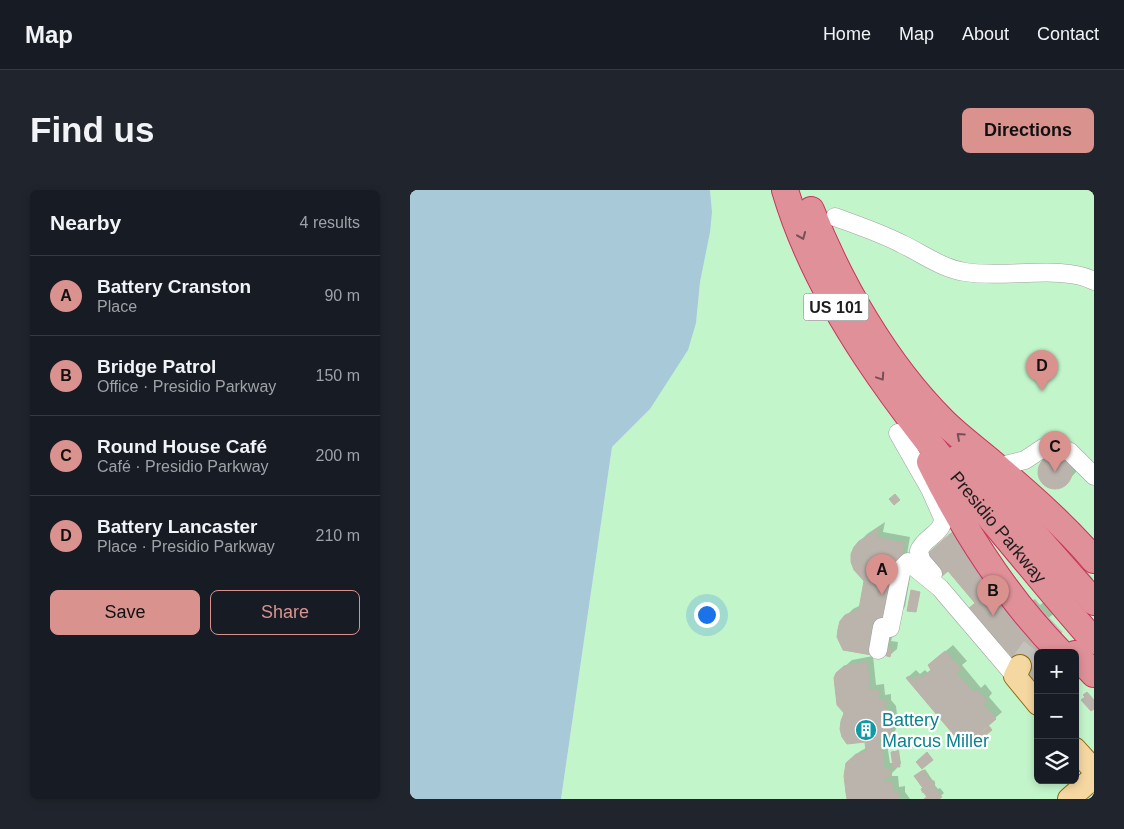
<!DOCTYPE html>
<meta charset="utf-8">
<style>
:root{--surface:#171b24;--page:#20242c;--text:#f1f3f6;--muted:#9ea1a6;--line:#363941;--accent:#d9928e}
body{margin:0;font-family:Arial,sans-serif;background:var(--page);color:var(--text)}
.controls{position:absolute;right:15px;bottom:15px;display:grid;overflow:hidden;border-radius:8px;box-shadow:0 2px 8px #0003}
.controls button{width:45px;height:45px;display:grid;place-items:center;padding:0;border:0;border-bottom:1px solid var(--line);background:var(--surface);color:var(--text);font:25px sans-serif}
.you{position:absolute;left:296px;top:424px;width:18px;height:18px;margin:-12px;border:4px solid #fff;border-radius:50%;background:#1a73e8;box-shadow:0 0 0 8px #1a73e833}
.badge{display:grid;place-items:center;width:32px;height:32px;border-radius:50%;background:var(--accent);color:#111;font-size:16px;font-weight:700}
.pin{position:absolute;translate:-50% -41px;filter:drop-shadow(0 1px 2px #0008)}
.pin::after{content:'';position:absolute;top:26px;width:18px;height:15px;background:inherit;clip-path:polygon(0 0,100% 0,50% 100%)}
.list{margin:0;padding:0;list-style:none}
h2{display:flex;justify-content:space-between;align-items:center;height:65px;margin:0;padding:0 20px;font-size:21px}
h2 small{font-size:16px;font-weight:400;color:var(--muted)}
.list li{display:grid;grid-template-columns:32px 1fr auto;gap:15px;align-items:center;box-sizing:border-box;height:80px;padding:0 20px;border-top:1px solid var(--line)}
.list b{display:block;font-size:19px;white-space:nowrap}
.list p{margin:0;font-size:16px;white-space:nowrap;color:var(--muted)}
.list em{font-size:16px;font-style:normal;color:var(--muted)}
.actions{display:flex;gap:10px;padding:15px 20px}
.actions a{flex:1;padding:11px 0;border:1px solid var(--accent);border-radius:8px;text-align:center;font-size:18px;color:var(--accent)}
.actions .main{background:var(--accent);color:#111}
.icon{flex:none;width:28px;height:28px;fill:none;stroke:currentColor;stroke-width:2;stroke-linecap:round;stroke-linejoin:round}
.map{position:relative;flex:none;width:684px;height:609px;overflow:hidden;border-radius:8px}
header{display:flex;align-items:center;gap:30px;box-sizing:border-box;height:70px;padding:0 25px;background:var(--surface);border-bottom:1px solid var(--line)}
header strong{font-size:24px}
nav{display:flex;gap:28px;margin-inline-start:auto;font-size:18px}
.intro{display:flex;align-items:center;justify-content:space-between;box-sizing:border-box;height:120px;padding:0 30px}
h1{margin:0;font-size:35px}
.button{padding:12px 22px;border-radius:8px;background:var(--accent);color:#111;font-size:18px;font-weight:700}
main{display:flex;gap:30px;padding:0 30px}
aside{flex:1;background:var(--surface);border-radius:8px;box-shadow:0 2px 8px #0003}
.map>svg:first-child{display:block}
.park{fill:#c3f5cb;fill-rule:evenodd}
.water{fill:#a7c9d8}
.shadow{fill:#0003}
.building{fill:#bab4ad;stroke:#beb3a7}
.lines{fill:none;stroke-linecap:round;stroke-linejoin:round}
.major-tunnel{stroke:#c3c2bb;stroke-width:22;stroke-dasharray:22 11;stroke-linecap:butt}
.minor-casing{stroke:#a1a1a1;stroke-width:19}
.major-casing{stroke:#8c6b0a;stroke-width:24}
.highway-casing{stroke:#cc305a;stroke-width:28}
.minor{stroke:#fff;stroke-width:18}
.major{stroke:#f5d7a1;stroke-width:22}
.highway{stroke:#e09099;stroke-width:26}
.oneway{stroke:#755155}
.labels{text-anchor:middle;stroke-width:4.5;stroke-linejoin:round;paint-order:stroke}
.shield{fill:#fff;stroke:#616161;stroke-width:1}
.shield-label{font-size:16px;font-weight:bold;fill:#1d1d1d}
.street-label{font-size:18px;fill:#1d1d1d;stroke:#fff}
.culture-label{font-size:18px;fill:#0d838f;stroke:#fff;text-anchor:start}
</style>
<header>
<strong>Map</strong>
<nav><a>Home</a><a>Map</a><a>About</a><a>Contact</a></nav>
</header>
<div class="intro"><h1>Find us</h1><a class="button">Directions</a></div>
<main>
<aside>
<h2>Nearby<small>4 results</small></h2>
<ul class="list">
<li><span class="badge">A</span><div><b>Battery Cranston</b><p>Place</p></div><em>90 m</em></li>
<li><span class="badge">B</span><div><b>Bridge Patrol</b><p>Office · Presidio Parkway</p></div><em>150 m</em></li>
<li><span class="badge">C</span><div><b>Round House Café</b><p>Café · Presidio Parkway</p></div><em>200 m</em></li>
<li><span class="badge">D</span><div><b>Battery Lancaster</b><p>Place · Presidio Parkway</p></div><em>210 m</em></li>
</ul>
<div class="actions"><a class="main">Save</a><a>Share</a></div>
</aside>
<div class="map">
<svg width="684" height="609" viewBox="0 0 684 609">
<rect width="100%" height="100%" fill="#edebe3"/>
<!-- park -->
<path class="park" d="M300 0H684V609H151L202 257 240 219 286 133 290 92 302 22ZM628 463H665V590H628Z"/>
<!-- water -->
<path class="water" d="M0 0H300L302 22 300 42 290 92 286 133 278 160 240 219 202 257 151 609H0Z"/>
<!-- shadow -->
<g class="shadow">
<path d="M645 261 667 276 666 282 655 294 643 297 637 295 632 291 630 285 631 274Z"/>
<path d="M475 332 473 342 500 347 494 381 501 382 495 417 491 421 481 451 488 452 487 459 480 465 436 426 443 419 451 415 456 391 450 351 457 344Z"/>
<path d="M550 336 616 427 624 410 625 409 630 415 675 379 683 389 633 433 566 412 522 360Z"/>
<path d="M543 455 557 471 552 475 571 498 575 494 582 503 579 507 592 522 554 555 497 488 506 480 510 484 515 480 518 483 522 479 526 469Z"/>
<path d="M463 466 466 495 474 494 475 505 481 504V510L486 516 488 534 485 541 476 548 480 573H483L482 562 489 560 491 574 487 576V578L482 583V586H488L489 597 495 596V602L500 609 439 608 441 569 449 562 456 558V550L435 523 434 477 442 470Z"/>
<path d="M515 579 523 591 524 590 525 592 524 594 528 599 530 598 534 603 527 609H514L518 607 506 586Z"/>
</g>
<!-- building -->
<g class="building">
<circle cx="645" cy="282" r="17"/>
<path d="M485 304 490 310 484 315 479 309Z"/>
<path d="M468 338 467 348 494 353 488 387 485 424 481 448 477 447 475 458 482 459 480 467 474 465 473 467 433 460 427 447 428 439 430 431 435 425 449 419 454 391 444 380 441 372V364L444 357 449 351 461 344 462 342Z"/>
<path d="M546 342 576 396 584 406 586 404 634 463H628V497L589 452 587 453 558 419 565 413 538 381 531 387 514 367 541 343Z"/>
<path d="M501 400 510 402 506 422 497 421Z"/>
<path d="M624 410 643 433 641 434 621 411Z"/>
<path d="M453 426 468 428 463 452 449 449Z"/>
<path d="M535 461 551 479 546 483 564 503 567 500 577 511 573 514 586 529 554 557 496 488 499 486 506 493 507 492 504 489 508 485 511 488 521 480 518 475Z"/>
<path d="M457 472 460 501 468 500 469 511 474 510 475 517 479 523 482 542 479 549 469 550 471 562H472L474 579H480L481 586 475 587 476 593 482 592 483 603 488 602 489 609H437L436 603 434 586 436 573 446 564 456 562 455 552 437 554 432 547 430 539 431 531 434 523 427 515 424 488 426 483 434 476Z"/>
<path d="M677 502 684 510V519L681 521 671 510 675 507 673 505Z"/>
<path d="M579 536 582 540 564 555 561 552Z"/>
<path d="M488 561 490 577H483L481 562Z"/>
<path d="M517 562 523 570 512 579 506 572Z"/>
<path d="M513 580 516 583 507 590 504 586Z"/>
<path d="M516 584 521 591 512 597 507 590Z"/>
<path d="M522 590 525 594 513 603 511 599Z"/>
<path d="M523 596 526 600 517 607 514 603Z"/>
<path d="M526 600 532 607 529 609H514Z"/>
</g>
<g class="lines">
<!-- major-tunnel -->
<path class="major-tunnel" d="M610 476C625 451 649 429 672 411"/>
<!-- minor casing -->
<g class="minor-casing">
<g id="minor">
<path d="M425 27C447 35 471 43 492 54 513 64 531 78 555 82 592 89 654 74 684 91"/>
<path d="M488 243 520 299 533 328C533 344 514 347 509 361L511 370 523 384"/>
<path d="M587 277 615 270 633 258 647 256 660 262 684 286"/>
<path d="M468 460 472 437 480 438 492 378 498 372 530 398 605 486"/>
</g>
</g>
<!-- major casing -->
<g class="major-casing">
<g id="major">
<path d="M610 476 605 486 628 514"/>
<path d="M665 559 684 580"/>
<path d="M659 609 684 587"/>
</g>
</g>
<!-- highway casing -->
<g class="highway-casing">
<g id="highway">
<path id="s1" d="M375 0C410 119 494 224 571 317 609 362 645 407 684 451"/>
<path d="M401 20C430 94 476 174 533 231 550 248 570 262 588 278 622 307 655 336 684 370"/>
<path d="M548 268 603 320 684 412"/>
<path d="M520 272C554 341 596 407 651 463"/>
<path d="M665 464 684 484"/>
</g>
</g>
<!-- minor -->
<use href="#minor" class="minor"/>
<!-- major -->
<use href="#major" class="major"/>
<!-- highway -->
<use href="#highway" class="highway"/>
</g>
<!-- one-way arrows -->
<defs><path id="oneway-chevron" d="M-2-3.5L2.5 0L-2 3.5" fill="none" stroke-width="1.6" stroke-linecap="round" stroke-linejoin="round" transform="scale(1.25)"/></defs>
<g class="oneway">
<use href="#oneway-chevron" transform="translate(392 46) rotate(68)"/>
<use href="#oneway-chevron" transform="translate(471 187) rotate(56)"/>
<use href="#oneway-chevron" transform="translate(550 246) rotate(-138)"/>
</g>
<!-- icons -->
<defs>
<g id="building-disc" transform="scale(1.125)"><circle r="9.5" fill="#0f9aa8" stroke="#fff"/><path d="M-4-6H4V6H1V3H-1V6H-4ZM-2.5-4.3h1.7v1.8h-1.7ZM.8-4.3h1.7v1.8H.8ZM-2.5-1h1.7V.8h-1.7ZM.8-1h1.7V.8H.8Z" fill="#fff"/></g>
</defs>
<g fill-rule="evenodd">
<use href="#building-disc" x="456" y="540"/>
</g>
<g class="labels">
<!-- shield labels -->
<rect class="shield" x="393.5" y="103.5" width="65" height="27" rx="4"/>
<g class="shield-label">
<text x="426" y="123">US 101</text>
</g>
<!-- street labels -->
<g class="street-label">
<text dy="6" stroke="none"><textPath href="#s1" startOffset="402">Presidio Parkway</textPath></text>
</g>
<!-- culture labels -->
<g class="culture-label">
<text x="472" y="536">Battery<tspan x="472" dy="21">Marcus Miller</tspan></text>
</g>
</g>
</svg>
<div class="controls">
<button>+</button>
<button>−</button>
<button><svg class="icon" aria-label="layers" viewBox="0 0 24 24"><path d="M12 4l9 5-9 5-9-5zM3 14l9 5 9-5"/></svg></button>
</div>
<div class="you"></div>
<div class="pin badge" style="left:472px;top:405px">A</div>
<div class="pin badge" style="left:583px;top:426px">B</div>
<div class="pin badge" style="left:645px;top:282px">C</div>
<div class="pin badge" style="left:632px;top:201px">D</div>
</div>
</main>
